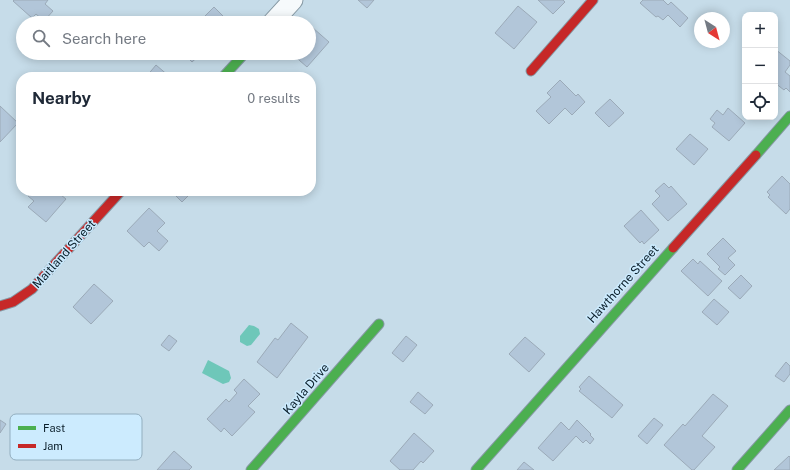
<!DOCTYPE html>
<meta charset="utf-8">
<style>
:root{--surface:#fff;--page:#f2f2f3;--text:#1f2937;--muted:#747a83;--line:#e0e1e3}
body{margin:0;font-family:"Public Sans",sans-serif;background:var(--page);color:var(--text)}
.controls{position:absolute;right:12px;top:12px;display:grid;overflow:hidden;border-radius:8px;box-shadow:0 2px 10px #0003}
.controls button{width:36px;height:36px;display:grid;place-items:center;padding:0;border:0;border-bottom:1px solid var(--line);background:var(--surface);color:var(--text);font:20px sans-serif}
.compass{position:absolute;left:694px;top:12px;width:36px;height:36px;border-radius:50%;background:var(--surface);box-shadow:0 2px 10px #0003;rotate:144deg}
.list{margin:0;padding:0;list-style:none}
h2{display:flex;justify-content:space-between;align-items:center;height:52px;margin:0;padding:0 16px;font-size:17px}
h2 small{font-size:13px;font-weight:400;color:var(--muted)}
.icon{flex:none;width:22px;height:22px;fill:none;stroke:currentColor;stroke-width:2;stroke-linecap:round;stroke-linejoin:round}
.map{position:relative;flex:none;width:790px;height:470px;overflow:hidden}
.search{position:absolute;background:var(--surface);box-shadow:0 2px 10px #0003;left:16px;top:16px;width:300px;height:44px;display:flex;align-items:center;gap:10px;box-sizing:border-box;padding:0 14px;border-radius:22px;color:var(--muted);font-size:15px}
.panel{position:absolute;background:var(--surface);box-shadow:0 2px 10px #0003;left:16px;top:72px;width:300px;height:124px;border-radius:16px}
.map>svg:first-child{display:block}
.water{fill:#6ec7b9}
.building{fill:#b2c6d9;stroke:#9baab8}
.lines{fill:none;stroke-linecap:round;stroke-linejoin:round}
.street-casing{stroke:#8699a4;stroke-width:21}
.fast-casing{stroke:#8699a4;stroke-width:11}
.jam-casing{stroke:#8699a4;stroke-width:11}
.street{stroke:#f6fafc;stroke-width:19}
.fast{stroke:#4caf50;stroke-width:9}
.jam{stroke:#c62828;stroke-width:9}
.labels{text-anchor:middle;stroke-width:3;stroke-linejoin:round;paint-order:stroke}
.street-label{font-size:12px;fill:#0b1f2b;stroke:#ccebfe}
.key{fill:#ccebfe;stroke:#92aebf;stroke-width:1}
.key-label{font-size:11px;fill:#0b1f2b}
</style>
<div class="map">
<svg width="790" height="470" viewBox="0 0 790 470">
<rect width="100%" height="100%" fill="#c6dce9"/>
<!-- water -->
<g class="water">
<path d="M249 325 254 326 259 329 260 334 251 345 247 346 240 342V336Z"/>
<path d="M208 360 229 371 231 378 229 382 223 384 202 373Z"/>
</g>
<!-- building -->
<g class="building">
<path d="M14 0H48L45 4 53 11 44 21 36 14 32 18 13 1Z"/>
<path d="M358 0H374L367 8Z"/>
<path d="M538 0H563L565 2 553 14Z"/>
<path d="M643 0H663L668 5 671 2 688 18 680 27 668 15 663 20 658 16 656 17 640 3Z"/>
<path d="M518 6 537 22 514 49 495 33Z"/>
<path d="M214 7 229 22 228 23H198Z"/>
<path d="M313 28 329 42 307 67 291 53H309V32Z"/>
<path d="M775 49 790 61V65L785 72 790 76V92L786 88 784 90 775 83Z"/>
<path d="M183 53H202L192 62Z"/>
<path d="M156 65 170 77H146Z"/>
<path d="M560 80 576 96 578 94 585 102 572 115 565 108 549 124 536 111 551 97 547 93Z"/>
<path d="M610 99 624 113 609 127 595 113Z"/>
<path d="M0 106 18 123 0 142Z"/>
<path d="M728 108 745 123 729 141 712 127 715 123 710 119 717 110 723 115Z"/>
<path d="M690 134 708 149 694 165 676 149Z"/>
<path d="M782 176 790 184V209L786 214 768 197 770 195 767 192Z"/>
<path d="M664 183 669 188 671 186 687 204 668 221 652 204 660 196 655 191Z"/>
<path d="M32 191H40L41 192 42 191H56L66 199 46 222 28 207 34 201 28 196Z"/>
<path d="M171 191H193L182 202Z"/>
<path d="M149 208 165 223 157 231 168 241 159 251 149 242 144 247 127 231Z"/>
<path d="M641 210 659 230 644 244 642 241 640 243 624 226Z"/>
<path d="M723 238 736 251 728 258 735 265 725 275 718 269 720 267 707 254Z"/>
<path d="M693 259 698 264 700 261 722 281 708 296 681 271Z"/>
<path d="M741 275 752 286 740 299 728 288Z"/>
<path d="M94 284 113 301 91 324 73 307Z"/>
<path d="M714 299 729 312 717 325 702 312Z"/>
<path d="M291 323 308 337 277 378 257 362 275 338 278 340Z"/>
<path d="M169 335 177 341 169 351 161 345Z"/>
<path d="M406 336 417 345 403 362 392 353Z"/>
<path d="M525 337 545 354 529 372 509 354Z"/>
<path d="M786 362 790 366V374L784 382 775 376Z"/>
<path d="M589 376 623 405 612 418 579 391 581 389 579 387Z"/>
<path d="M244 379 260 394 248 406 255 412 232 436 224 428 221 432 207 419 226 399 229 402 237 393 234 390Z"/>
<path d="M418 392 433 405 425 414 410 402Z"/>
<path d="M713 394 728 406 702 436 715 447 694 470H692L664 445 683 424 685 426Z"/>
<path d="M654 418 663 425 647 444 638 436Z"/>
<path d="M0 420 6 424 0 433Z"/>
<path d="M577 420 591 434 590 435 594 439 590 444 586 440 583 443 576 436 553 461 538 448 561 422 569 430Z"/>
<path d="M414 433 434 451 423 463 421 461 413 470H400L390 461Z"/>
<path d="M174 451 192 467 189 470H157Z"/>
<path d="M789 456 790 457V470H774Z"/>
<path d="M524 462 534 470H517Z"/>
</g>
<g class="lines">
<!-- street casing -->
<g class="street-casing">
<path id="street" d="M272 23 293 0"/>
</g>
<!-- fast casing -->
<g class="fast-casing">
<g id="fast">
<path d="M223 77 245 53"/>
<path d="M756 155 790 116"/>
<path d="M251 470 379 324"/>
<path d="M476 470 673 248"/>
<path d="M737 470 790 410"/>
</g>
</g>
<!-- jam casing -->
<g class="jam-casing">
<g id="jam">
<path d="M531 71 593 0"/>
<path d="M673 248 756 155"/>
<path d="M0 306 13 302 32 289 121 191"/>
</g>
</g>
<!-- street -->
<use href="#street" class="street"/>
<!-- fast -->
<use href="#fast" class="fast"/>
<!-- jam -->
<use href="#jam" class="jam"/>
</g>
<g class="labels">
<!-- street labels -->
<g class="street-label">
<text transform="translate(64 254) rotate(-48)" y="4">Maitland Street</text>
<text transform="translate(623 284) rotate(-48)" y="4">Hawthorne Street</text>
<text transform="translate(306 389) rotate(-49)" y="4">Kayla Drive</text>
</g>
</g>
<!-- legend -->
<rect x="10" y="414" width="132" height="46" rx="6" class="key"/>
<rect x="18" y="426" width="18" height="4" fill="#4caf50"/>
<rect x="18" y="444" width="18" height="4" fill="#c62828"/>
<g class="key-label">
<text x="43" y="432">Fast</text>
<text x="43" y="450">Jam</text>
</g>
</svg>
<div class="controls">
<button>+</button>
<button>−</button>
<button><svg class="icon" aria-label="locate" viewBox="0 0 24 24"><circle cx="12" cy="12" r="6"/><path d="M12 2v4M12 18v4M2 12h4M18 12h4"/></svg></button>
</div>
<svg class="compass" viewBox="-18 -18 36 36"><path d="M0-13l5 13h-10z" fill="#e53935"/><path d="M0 13l5-13h-10z" fill="#747a83"/></svg>
<div class="search"><svg class="icon" aria-label="search" viewBox="0 0 24 24"><circle cx="10" cy="10" r="6"/><path d="M15 15l6 6"/></svg>Search here</div>
<section class="panel">
<h2>Nearby<small>0 results</small></h2>
<ul class="list">
</ul>
</section>
</div>
